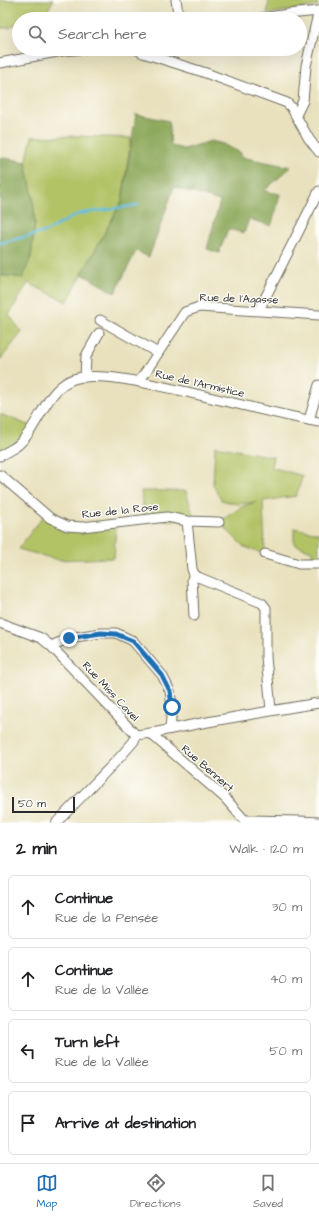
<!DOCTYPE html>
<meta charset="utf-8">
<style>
:root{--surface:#fff;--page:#f6f6f6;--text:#202124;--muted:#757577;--line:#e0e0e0;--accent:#1f6fb2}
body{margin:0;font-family:"Architects Daughter",sans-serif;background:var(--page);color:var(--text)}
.scale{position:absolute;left:12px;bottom:10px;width:63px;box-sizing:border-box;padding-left:4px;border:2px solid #2b2b2b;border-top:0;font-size:11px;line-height:14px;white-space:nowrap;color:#2b2b2b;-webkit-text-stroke:3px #fdfcf7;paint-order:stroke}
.stop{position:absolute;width:12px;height:12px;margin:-9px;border:3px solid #1f6fb2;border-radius:50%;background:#fff}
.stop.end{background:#1f6fb2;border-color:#fff;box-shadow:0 1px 4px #0008}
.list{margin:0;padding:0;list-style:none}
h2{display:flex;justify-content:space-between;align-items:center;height:52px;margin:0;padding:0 16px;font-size:17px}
h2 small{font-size:13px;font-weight:400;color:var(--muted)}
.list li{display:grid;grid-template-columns:26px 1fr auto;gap:12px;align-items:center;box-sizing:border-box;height:64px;margin:0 8px 8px;padding:0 8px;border:1px solid var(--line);border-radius:6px}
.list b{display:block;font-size:15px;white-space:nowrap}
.list p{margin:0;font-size:13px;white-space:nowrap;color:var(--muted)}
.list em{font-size:13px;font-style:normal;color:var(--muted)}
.icon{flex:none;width:22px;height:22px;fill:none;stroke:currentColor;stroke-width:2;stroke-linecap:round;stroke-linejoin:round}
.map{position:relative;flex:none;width:319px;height:823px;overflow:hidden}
.search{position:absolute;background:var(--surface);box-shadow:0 4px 16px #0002;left:12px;right:12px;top:12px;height:44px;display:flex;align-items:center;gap:10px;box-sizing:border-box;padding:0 14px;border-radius:22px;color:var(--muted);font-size:15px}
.sheet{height:340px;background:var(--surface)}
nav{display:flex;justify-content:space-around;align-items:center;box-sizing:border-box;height:56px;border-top:1px solid var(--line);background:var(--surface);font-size:11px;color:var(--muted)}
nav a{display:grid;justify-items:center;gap:2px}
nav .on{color:var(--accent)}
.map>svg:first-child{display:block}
.green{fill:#b2c366;stroke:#6e7748}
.forest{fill:#8da95b;stroke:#5c6a43}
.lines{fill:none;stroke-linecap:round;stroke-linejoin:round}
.stream{stroke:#64bee2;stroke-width:2.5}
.minor-casing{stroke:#6e6b5e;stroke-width:11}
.minor{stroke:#fff;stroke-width:9}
.route{stroke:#1f6fb2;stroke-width:5}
.labels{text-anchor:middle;stroke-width:3;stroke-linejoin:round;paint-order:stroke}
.street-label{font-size:11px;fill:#2b2b2b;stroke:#fdfcf7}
</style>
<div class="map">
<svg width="319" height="823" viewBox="0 0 319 823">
<rect width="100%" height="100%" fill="#fdfcf7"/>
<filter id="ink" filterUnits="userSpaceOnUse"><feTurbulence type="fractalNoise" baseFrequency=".025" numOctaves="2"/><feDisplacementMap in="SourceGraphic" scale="8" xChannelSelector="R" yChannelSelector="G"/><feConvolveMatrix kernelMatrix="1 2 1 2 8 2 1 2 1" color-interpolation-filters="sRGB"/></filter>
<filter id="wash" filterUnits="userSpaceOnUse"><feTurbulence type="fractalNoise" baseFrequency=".012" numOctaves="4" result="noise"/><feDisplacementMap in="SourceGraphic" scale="16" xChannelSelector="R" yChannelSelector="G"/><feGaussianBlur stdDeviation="0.9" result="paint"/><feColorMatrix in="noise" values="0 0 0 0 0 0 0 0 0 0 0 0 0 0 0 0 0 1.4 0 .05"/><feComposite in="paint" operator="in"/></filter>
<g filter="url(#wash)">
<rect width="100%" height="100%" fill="#e9e1bd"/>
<!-- green -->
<g class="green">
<path d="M0 0H53L48 10 28 19H19V23L9 28H0Z"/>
<path d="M269 0H318L317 6 267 14Z"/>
<path d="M79 136 131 138 122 201 67 302 28 283 9 315 22 332 0 360V275L10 277 31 257 35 223 33 198 26 162 32 137Z"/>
<path d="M0 414 33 427 0 456Z"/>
<path d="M215 446 273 457 271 467 303 476 296 496 263 501 265 554 244 547 219 522 243 506 257 502 237 504 221 500 213 485Z"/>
<path d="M141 491H186L193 515 187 521 144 519Z"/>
<path d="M45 514 76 526 116 523 114 558 59 560 18 549Z"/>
<path d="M294 528 319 533V561H312V551L294 544Z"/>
</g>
<!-- forest -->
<g class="forest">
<path d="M136 114 169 121 171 146 184 149 211 141 223 144 241 153V157L291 167 264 191 280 194 276 211 271 226 249 219 244 233 228 229 219 253 207 249 220 201 174 187 149 257 136 251 115 293 82 274 122 201Z"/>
<path d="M0 157 26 162 33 198 35 223 31 257 23 278 0 275Z"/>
</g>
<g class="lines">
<!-- stream -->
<path class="stream" d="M0 243 45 232 78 214 138 205"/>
</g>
</g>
<g filter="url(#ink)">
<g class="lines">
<!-- minor casing -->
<g class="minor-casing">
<g id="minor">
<path d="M176 0 179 19"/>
<path d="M256 19 288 14 319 11"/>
<path d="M136 49 143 53 203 72 287 103 291 107 309 139 319 152"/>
<path d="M0 63 62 51 84 49"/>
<path d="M296 115 303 101 306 66 317 18 318 11"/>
<path d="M259 310 319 191"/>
<path d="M100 320 158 353"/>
<path d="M85 377 86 356 99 333"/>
<path d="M139 382 185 312 199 307 319 315"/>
<path d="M309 420 319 385"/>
<path d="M0 456C6 452 13 449 18 445 39 427 44 394 69 381 93 368 163 387 191 393 234 403 276 414 319 422"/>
<path d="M0 475 50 518 67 526 82 527 167 517 187 521 219 522"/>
<path d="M187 521 192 569 194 574 192 579 194 616"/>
<path d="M265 554 299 564H319"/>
<path d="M194 574 198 577 262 603 266 608V657L271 710"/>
<path d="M0 623 41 638 51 646 136 735"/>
<path d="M51 646 69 638 101 633H116L133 641 162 675 170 691 172 707 170 729"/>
<path d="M151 734 225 798 247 823"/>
<path d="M136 735C158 733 180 727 202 723 241 716 280 709 319 703"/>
<path d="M244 820 299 821 319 822"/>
<path d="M56 823 121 756 134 741 136 735"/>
</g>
</g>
<!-- minor -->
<use href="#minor" class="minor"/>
</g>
</g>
<g class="lines" filter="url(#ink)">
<!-- route -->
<path class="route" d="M69 638 101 633 116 634 133 641 162 675 170 691 172 707"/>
</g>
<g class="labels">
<!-- street labels -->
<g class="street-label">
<text transform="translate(239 298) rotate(2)" y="4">Rue de l'Agasse</text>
<text transform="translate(200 383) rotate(13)" y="4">Rue de l'Armistice</text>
<text transform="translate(120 510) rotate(-6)" y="4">Rue de la Rose</text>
<text transform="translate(111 691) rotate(47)" y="4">Rue Miss Cavel</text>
<text transform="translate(208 768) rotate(41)" y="4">Rue Bennert</text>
</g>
</g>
</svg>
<div class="scale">50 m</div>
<div class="stop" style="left:172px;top:707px"></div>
<div class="stop end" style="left:69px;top:638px"></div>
<div class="search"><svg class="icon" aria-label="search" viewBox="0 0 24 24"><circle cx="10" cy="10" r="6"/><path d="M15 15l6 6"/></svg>Search here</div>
</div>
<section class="sheet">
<h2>2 min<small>Walk · 120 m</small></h2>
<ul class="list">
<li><svg class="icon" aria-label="ahead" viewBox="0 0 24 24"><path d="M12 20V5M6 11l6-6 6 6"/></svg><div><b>Continue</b><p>Rue de la Pensée</p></div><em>30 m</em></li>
<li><svg class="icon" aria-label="ahead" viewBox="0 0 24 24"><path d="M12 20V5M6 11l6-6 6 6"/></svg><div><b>Continue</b><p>Rue de la Vallée</p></div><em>40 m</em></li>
<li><svg class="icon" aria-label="left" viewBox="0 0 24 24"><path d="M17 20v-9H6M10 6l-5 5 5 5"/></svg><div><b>Turn left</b><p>Rue de la Vallée</p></div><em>50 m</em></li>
<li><svg class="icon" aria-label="arrive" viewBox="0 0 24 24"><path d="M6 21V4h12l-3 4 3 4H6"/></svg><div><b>Arrive at destination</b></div></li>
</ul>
</section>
<nav>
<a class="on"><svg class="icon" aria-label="map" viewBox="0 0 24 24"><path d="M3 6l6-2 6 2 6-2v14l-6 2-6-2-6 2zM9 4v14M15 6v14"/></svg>Map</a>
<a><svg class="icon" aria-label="directions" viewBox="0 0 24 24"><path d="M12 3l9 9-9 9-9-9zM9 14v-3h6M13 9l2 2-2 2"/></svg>Directions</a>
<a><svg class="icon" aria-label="saved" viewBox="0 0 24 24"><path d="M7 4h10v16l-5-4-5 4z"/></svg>Saved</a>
</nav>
